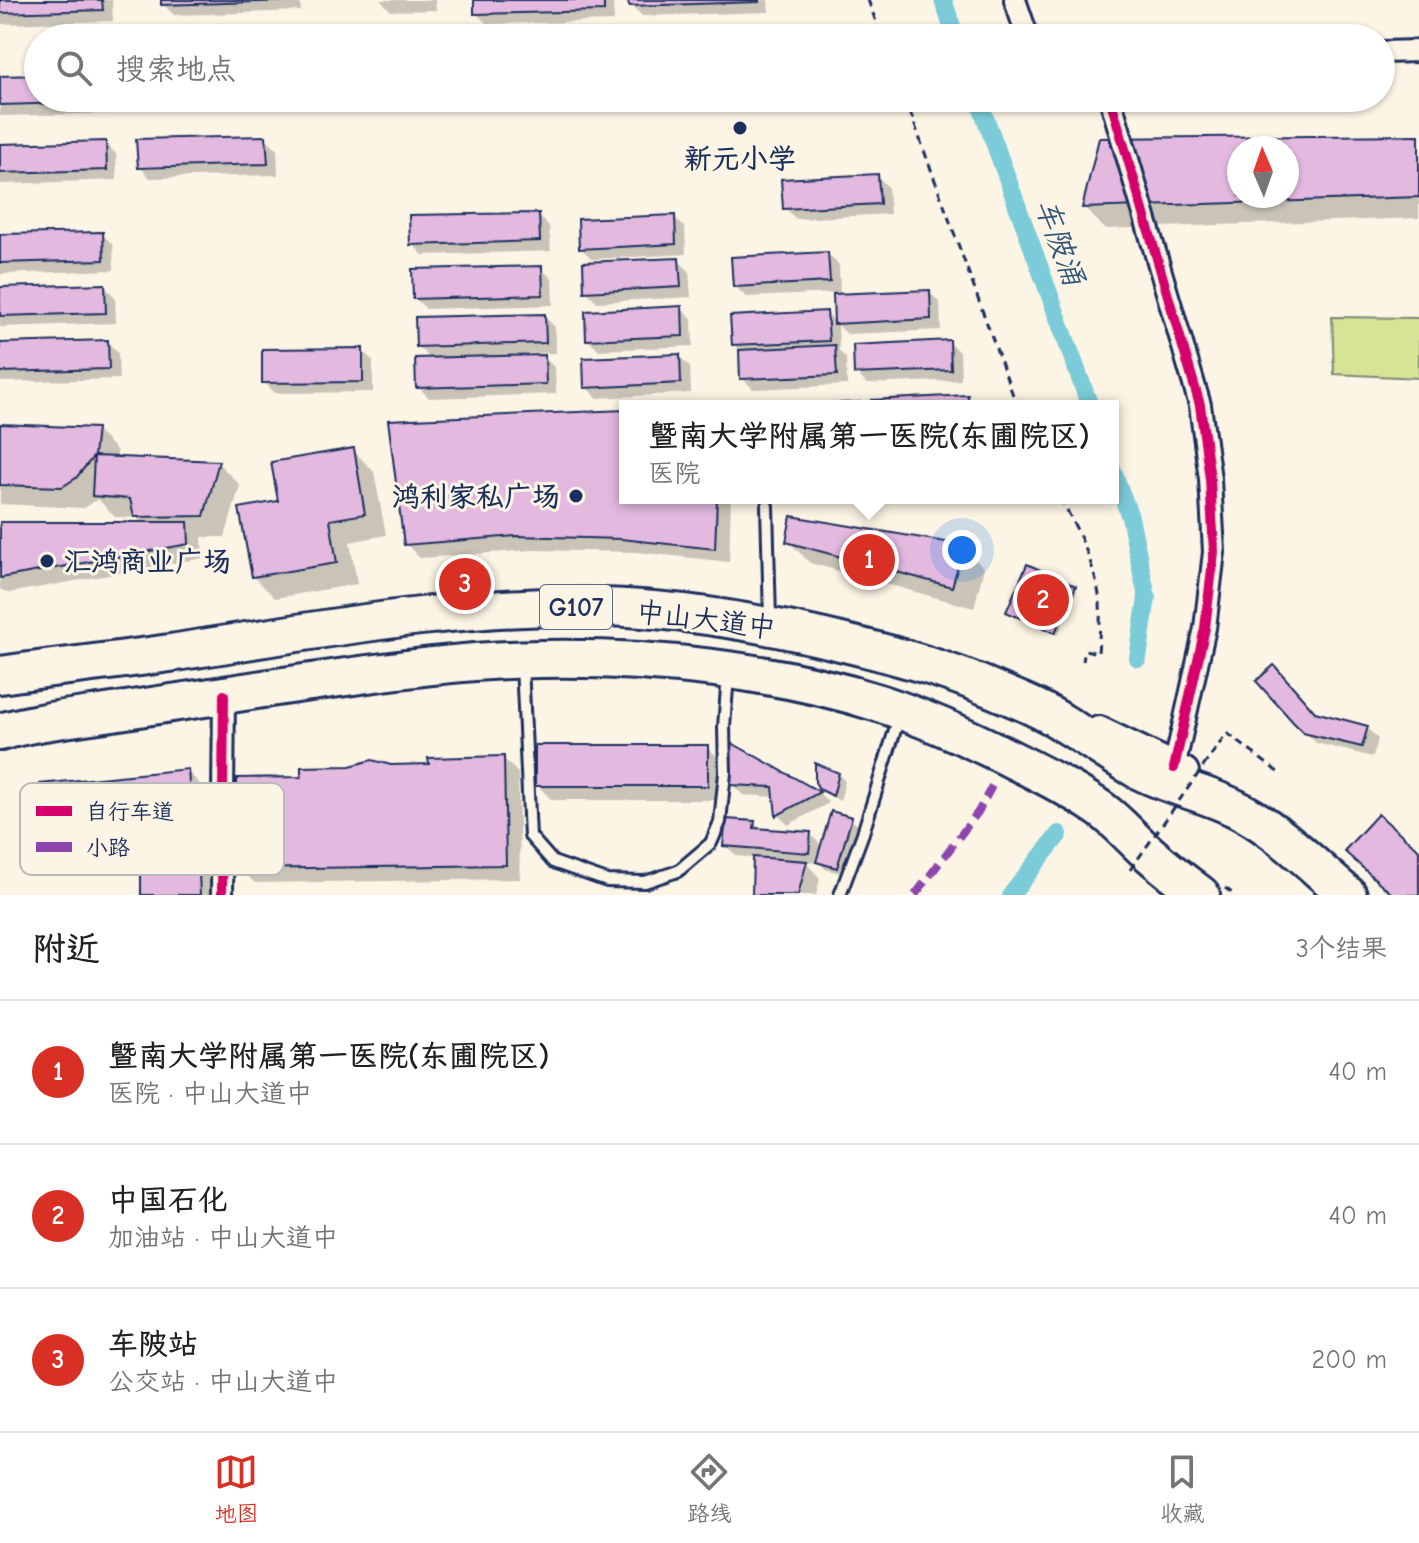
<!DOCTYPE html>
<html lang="zh">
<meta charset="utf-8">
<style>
:root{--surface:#fff;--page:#f6f6f6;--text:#202124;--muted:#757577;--line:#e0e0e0;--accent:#d93025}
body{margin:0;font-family:"Comic Neue","LXGW WenKai TC",sans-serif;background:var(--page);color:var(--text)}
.compass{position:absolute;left:1227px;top:136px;width:72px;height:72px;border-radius:50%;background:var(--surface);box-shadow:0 2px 6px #0004;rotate:358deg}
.you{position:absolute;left:962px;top:550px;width:28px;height:28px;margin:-20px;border:6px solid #fff;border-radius:50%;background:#1a73e8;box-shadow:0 0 0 12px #1a73e833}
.badge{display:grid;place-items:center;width:52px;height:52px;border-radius:50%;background:var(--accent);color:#fff;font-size:26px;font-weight:700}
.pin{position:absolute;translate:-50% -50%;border:4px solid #fff;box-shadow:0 2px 8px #0006}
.popup{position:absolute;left:619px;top:400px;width:500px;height:104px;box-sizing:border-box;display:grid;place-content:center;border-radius:0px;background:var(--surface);filter:drop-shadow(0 2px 6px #0005);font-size:26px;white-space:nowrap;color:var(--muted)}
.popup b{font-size:30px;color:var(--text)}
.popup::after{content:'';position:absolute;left:50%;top:100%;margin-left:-16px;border:16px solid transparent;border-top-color:var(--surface)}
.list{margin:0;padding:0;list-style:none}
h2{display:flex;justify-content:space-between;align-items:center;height:104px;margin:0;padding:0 32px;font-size:34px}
h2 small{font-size:26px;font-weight:400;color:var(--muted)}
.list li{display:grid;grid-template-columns:52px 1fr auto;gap:24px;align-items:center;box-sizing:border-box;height:144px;padding:0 32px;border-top:2px solid var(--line)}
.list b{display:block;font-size:30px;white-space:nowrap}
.list p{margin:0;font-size:26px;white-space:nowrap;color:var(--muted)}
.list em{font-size:26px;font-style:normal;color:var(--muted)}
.icon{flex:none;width:44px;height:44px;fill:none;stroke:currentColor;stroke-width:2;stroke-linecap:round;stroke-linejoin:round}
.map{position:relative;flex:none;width:1419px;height:895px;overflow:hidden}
.search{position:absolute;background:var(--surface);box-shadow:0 2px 6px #0004;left:24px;right:24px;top:24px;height:88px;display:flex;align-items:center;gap:20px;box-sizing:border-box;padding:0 28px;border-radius:44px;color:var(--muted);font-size:30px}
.sheet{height:536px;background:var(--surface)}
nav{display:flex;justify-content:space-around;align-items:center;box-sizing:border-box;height:112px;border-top:2px solid var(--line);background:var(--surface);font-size:22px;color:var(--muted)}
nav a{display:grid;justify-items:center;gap:4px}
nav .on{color:var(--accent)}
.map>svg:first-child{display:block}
.green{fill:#d7e395;stroke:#79897a;stroke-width:2}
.shadow{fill:#0003;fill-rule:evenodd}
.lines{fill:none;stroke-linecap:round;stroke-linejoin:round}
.canal{stroke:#7ccbd8;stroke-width:18}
.building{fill:#e3b9e0;stroke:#1b2f5e;stroke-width:2;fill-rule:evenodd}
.lane-casing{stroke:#1b2f5e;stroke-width:16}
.street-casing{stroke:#1b2f5e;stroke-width:26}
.secondary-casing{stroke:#1b2f5e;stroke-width:34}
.highway-casing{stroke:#1b2f5e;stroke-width:42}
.path{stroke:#1b2f5e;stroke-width:3;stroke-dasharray:8 6;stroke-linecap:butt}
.lane{stroke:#fcf5e5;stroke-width:10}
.street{stroke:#fcf5e5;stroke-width:20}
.secondary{stroke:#fcf5e5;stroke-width:28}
.highway{stroke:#fcf5e5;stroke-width:36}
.path-bridge{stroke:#1b2f5e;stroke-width:3;stroke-dasharray:8 6;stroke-linecap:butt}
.quiet{stroke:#8e44ad;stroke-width:8;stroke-dasharray:16 8;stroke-linecap:butt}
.cycleway-casing{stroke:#fcf5e5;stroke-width:15}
.cycleway{stroke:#d6006c;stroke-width:10}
.poi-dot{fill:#1b2f5e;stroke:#fcf5e5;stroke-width:3}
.labels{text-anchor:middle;stroke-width:6;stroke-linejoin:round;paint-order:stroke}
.shield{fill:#fcf5e5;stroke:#5e6a86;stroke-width:2}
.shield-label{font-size:26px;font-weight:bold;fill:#1b2f5e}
.poi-label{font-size:28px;font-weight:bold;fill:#1b2f5e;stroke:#fcf5e5}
.street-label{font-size:28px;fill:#1b2f5e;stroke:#fcf5e5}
.water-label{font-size:30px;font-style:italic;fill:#33567c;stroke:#fcf5e5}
.key{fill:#fcf5e5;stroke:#b8babc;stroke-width:2}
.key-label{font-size:22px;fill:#1b2f5e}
</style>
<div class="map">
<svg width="1419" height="895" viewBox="0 0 1419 895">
<rect width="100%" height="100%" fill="#fcf5e5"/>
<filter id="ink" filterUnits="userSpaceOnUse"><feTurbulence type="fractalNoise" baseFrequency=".0125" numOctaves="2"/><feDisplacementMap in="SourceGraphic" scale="16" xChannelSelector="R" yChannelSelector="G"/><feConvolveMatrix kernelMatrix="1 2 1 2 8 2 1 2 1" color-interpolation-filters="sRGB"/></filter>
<g filter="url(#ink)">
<!-- green -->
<path class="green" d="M1332 317 1419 318V378L1334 374Z"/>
<!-- shadow -->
<g class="shadow">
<path d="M0 0H112L113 21 0 24Z"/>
<path d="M163 0H300L301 11 174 15 163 4Z"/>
<path d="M380 0H435L436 10 391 11Z"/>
<path d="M476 0H613L614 21 487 24 476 13Z"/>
<path d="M630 0H768L769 12 642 16 631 5Z"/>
<path d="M38 77V98H116L117 113 0 116V78Z"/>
<path d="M140 98H277V105L150 109Z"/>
<path d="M1419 137V218L1105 229 1084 207 1101 140ZM1239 148H1287V196H1239Z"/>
<path d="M266 138 277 149 278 175 150 178 140 167Z"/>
<path d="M105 143 116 154 117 180 0 184V146Z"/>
<path d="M877 176 888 187 890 214 796 219 785 208Z"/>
<path d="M538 215 549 226 551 251 423 255 412 244Z"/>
<path d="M674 217 685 228 686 254 592 259 581 248Z"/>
<path d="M102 234 113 245 114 270 0 274V236Z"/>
<path d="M828 254 839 265 840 296 929 292 940 303 941 330 847 334 838 325 839 351 846 358 847 385 753 389 742 378 741 351 734 344 827 313 836 323 835 293 746 297 735 286Z"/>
<path d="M678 260 689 271 691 297 597 302 586 291Z"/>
<path d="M541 268 552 279 553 305 426 309 415 298Z"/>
<path d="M104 286 115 297 116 323 0 327V289Z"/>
<path d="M681 308 692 319 693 346 599 350 588 340Z"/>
<path d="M544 316 555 327 556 353 519 354V358L544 357 555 368 556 394 429 398 418 387 432 360 418 346Z"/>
<path d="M107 342 118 353 119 379 0 382V345Z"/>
<path d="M949 342 960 353 961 380 867 384 856 373Z"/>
<path d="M362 350 373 361V392L275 393 264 382Z"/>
<path d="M679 356 690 367 691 393 597 398 586 387Z"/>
<path d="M625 412V498H731L729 562 637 552 532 550 420 558 406 544Z"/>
<path d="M0 426 96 430 117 451V459L218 463 240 485 225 537H202L203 558 8 593 0 589V524H143L138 518 115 517 98 499 84 508 0 504Z"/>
<path d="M353 450 374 472 386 535 350 542 357 584 275 598 253 576 280 503Z"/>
<path d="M788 541 963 547 984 568 974 608 810 563Z"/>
<path d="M1074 587 1077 590 1058 635 1011 614Z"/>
<path d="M1316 715 1367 728 1378 739 1373 757 1316 743 1305 731Z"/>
<path d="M732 745 819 793 829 803 788 825 778 815 776 797 743 795 732 784Z"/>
<path d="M707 747 722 761V800H552L537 785Z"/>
<path d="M503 758 518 773 520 879 255 883 240 869 303 779 390 767Z"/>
<path d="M187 771 202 786 206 847 164 848 170 854 198 853 212 868 213 895H143L148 854 141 859 55 815 40 800Z"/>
<path d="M838 774 845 781 840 801 829 795 821 787Z"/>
<path d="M851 819 858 826 844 874 825 869 820 863 805 862 820 878 816 895H754L755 858 737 856 726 846 754 823 761 830 810 834 823 847Z"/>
</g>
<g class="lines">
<!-- canal -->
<g class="canal">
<path d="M943 0 956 38"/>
<path d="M978 98 1090 406"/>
<path d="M1113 471 1130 517 1147 597 1138 658"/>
<path d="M1011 895 1059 834"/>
</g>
</g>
<!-- building -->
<g class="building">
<path d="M0 0H102L103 10 0 13Z"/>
<path d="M161 0H291V1L161 5Z"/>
<path d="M474 0H604V11L474 14Z"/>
<path d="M628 0H759V2L629 6Z"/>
<path d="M38 75V98H107V102L0 105V76Z"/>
<path d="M1419 135V197L1082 208 1099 138ZM1239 148H1287V196H1239Z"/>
<path d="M266 136 268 164 138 168 136 139Z"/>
<path d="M106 141 107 170 0 173V144Z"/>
<path d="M878 174 880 204 783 209 781 179Z"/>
<path d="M539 213 540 241 410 245 409 215Z"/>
<path d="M675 215 676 244 579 249 578 219Z"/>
<path d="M103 232 104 260 0 263V234Z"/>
<path d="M828 252 830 282 733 287 731 257Z"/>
<path d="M679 258 681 287 584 292 583 262Z"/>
<path d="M542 266 543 295 413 299 412 269Z"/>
<path d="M105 284 106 313 0 316V287Z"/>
<path d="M930 290 931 319 834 324 833 294Z"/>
<path d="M682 306 683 336 586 340 585 311Z"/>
<path d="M827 311 829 341 732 345 730 316Z"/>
<path d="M545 314 546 343 416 347 415 317Z"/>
<path d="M108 340 109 369 0 372V343Z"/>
<path d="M950 340 951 370 854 374 853 345Z"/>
<path d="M835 345 837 375 740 379 739 350Z"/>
<path d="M363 348V382L262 383V349Z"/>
<path d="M680 354 681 383 584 388 583 358Z"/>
<path d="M545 355 546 384 416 388 415 358Z"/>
<path d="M968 395 969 406H872L871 400Z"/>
<path d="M862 402V406H778Z"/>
<path d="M625 410V498H717L715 549 621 539 516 536 404 545 388 420Z"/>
<path d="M0 424 97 428 94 456 76 478 62 487 0 485Z"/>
<path d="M354 448 365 514 330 520 337 563 252 577 239 508 278 501 271 462Z"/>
<path d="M94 456 219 461 204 516 134 517 130 499 92 496Z"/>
<path d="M791 516 964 545 952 587 786 542Z"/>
<path d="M0 522H188L189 544 0 578Z"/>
<path d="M1027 564 1076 586 1055 633 1006 612Z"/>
<path d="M1274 665 1315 712 1368 726 1362 747 1303 733 1256 681Z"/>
<path d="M730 742 820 792 776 816 773 787 730 785Z"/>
<rect x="535" y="745" width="173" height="41"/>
<path d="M504 756 506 865 238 869 237 778 301 777V767L350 766 372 760 391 765 429 764 428 758Z"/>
<path d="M815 763 839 773 833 796 819 789 815 782Z"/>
<path d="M188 769 193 833 139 834 126 845 38 801 40 784Z"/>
<path d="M831 811 852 817 837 868 816 862Z"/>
<path d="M1378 814 1419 850V895H1393L1344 851Z"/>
<path d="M726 819 755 821 754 828 811 832 809 853 723 846Z"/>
<path d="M154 835 161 842 162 852 198 851 200 895H141V864Z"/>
<path d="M753 857 807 861 798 895H752Z"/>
</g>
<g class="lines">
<!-- lane casing -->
<g class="lane-casing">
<g id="lane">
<path d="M767 506 770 619"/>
<path d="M522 665 530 836 553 862 607 881 645 882 678 871 711 843 720 822 725 773 724 727 728 675"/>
<path d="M840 895 863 833 899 717"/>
</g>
</g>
<!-- street casing -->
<g class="street-casing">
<g id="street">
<path d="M1015 0 1028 38"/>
<path d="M1381 52 1419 51"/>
<path d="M1110 98 1200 405 1210 479 1214 552 1205 628 1174 768"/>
<path d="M222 895 224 695"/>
</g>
</g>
<!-- secondary casing -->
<g class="secondary-casing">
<path id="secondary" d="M1099 731 1184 772"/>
</g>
<!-- highway casing -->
<g class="highway-casing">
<g id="highway">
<path d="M0 675C57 667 113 661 170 653 313 631 457 603 603 607 687 609 768 624 849 644 898 656 946 669 992 689 1016 699 1042 709 1063 723 1088 738 1111 755 1136 769 1167 786 1203 792 1235 808 1278 829 1312 865 1348 895"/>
<path d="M0 732C34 722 71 718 106 713 165 704 224 695 283 686 368 674 455 660 542 659 653 657 776 670 882 704 924 718 965 736 1005 756 1037 772 1070 788 1099 808 1115 819 1128 834 1142 847 1160 864 1181 880 1201 895"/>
</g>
</g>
<!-- path -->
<g class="path">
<path d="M868 0 882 38"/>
<path d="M905 98 1017 406"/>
<path d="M1060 498C1077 527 1097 569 1100 603 1101 619 1099 637 1098 653L1085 650 1083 661"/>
<path d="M1227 733 1279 773"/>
<path d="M1225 888 1235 895"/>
</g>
<!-- lane -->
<use href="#lane" class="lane"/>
<!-- street -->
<use href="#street" class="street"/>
<!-- secondary -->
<use href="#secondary" class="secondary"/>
<!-- highway -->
<use href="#highway" class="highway"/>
<!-- path-bridge -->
<path class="path-bridge" d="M1130 870 1227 733"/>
<!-- quiet -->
<path class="quiet" d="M915 895 978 812 992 786"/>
<!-- cycleway casing -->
<g class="cycleway-casing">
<g id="cycleway">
<path d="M1110 98 1200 405 1210 479 1214 552 1205 628 1174 768"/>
<path d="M222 895 224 695"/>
</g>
</g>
<!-- cycleway -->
<use href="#cycleway" class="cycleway"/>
</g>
</g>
<!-- markers -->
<g class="poi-dot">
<circle cx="740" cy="128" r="8"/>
<circle cx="576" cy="496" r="8"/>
<circle cx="47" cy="561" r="8"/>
</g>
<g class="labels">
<!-- shield labels -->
<rect class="shield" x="540" y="585" width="72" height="44" rx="6"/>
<g class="shield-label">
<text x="576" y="616">G107</text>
</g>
<!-- poi labels -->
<g class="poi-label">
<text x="740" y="168">新元小学</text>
<text x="560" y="506" text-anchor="end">鸿利家私广场</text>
<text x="63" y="571" text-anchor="start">汇鸿商业广场</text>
</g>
<!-- street labels -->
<g class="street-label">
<text transform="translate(706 619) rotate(7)" y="10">中山大道中</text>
</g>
<!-- water labels -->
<g class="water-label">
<text transform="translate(1060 242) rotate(70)" y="10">车陂涌</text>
</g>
</g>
<!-- legend -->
<rect x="20" y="783" width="264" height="92" rx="12" class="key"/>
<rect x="36" y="806" width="36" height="10" fill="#d6006c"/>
<rect x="36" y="842" width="36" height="10" fill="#8e44ad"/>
<g class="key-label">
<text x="86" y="819">自行车道</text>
<text x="86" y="855">小路</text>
</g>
</svg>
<svg class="compass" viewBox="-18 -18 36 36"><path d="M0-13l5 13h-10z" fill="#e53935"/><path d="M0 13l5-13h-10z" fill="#757577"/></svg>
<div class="you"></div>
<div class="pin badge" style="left:869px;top:560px">1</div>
<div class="popup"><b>暨南大学附属第一医院(东圃院区)</b>医院</div>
<div class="pin badge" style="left:1043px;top:600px">2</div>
<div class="pin badge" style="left:465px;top:584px">3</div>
<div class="search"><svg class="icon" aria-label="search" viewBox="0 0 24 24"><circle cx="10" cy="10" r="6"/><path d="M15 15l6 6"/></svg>搜索地点</div>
</div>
<section class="sheet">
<h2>附近<small>3个结果</small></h2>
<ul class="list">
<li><span class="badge">1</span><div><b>暨南大学附属第一医院(东圃院区)</b><p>医院 · 中山大道中</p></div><em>40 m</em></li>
<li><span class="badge">2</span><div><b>中国石化</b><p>加油站 · 中山大道中</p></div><em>40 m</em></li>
<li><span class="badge">3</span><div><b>车陂站</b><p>公交站 · 中山大道中</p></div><em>200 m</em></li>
</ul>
</section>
<nav>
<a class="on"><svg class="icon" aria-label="map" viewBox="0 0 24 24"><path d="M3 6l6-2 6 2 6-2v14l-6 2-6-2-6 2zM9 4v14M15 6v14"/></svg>地图</a>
<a><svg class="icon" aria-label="directions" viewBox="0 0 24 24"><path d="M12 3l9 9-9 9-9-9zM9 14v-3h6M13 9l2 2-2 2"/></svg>路线</a>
<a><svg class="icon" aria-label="saved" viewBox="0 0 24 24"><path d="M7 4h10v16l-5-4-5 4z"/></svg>收藏</a>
</nav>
